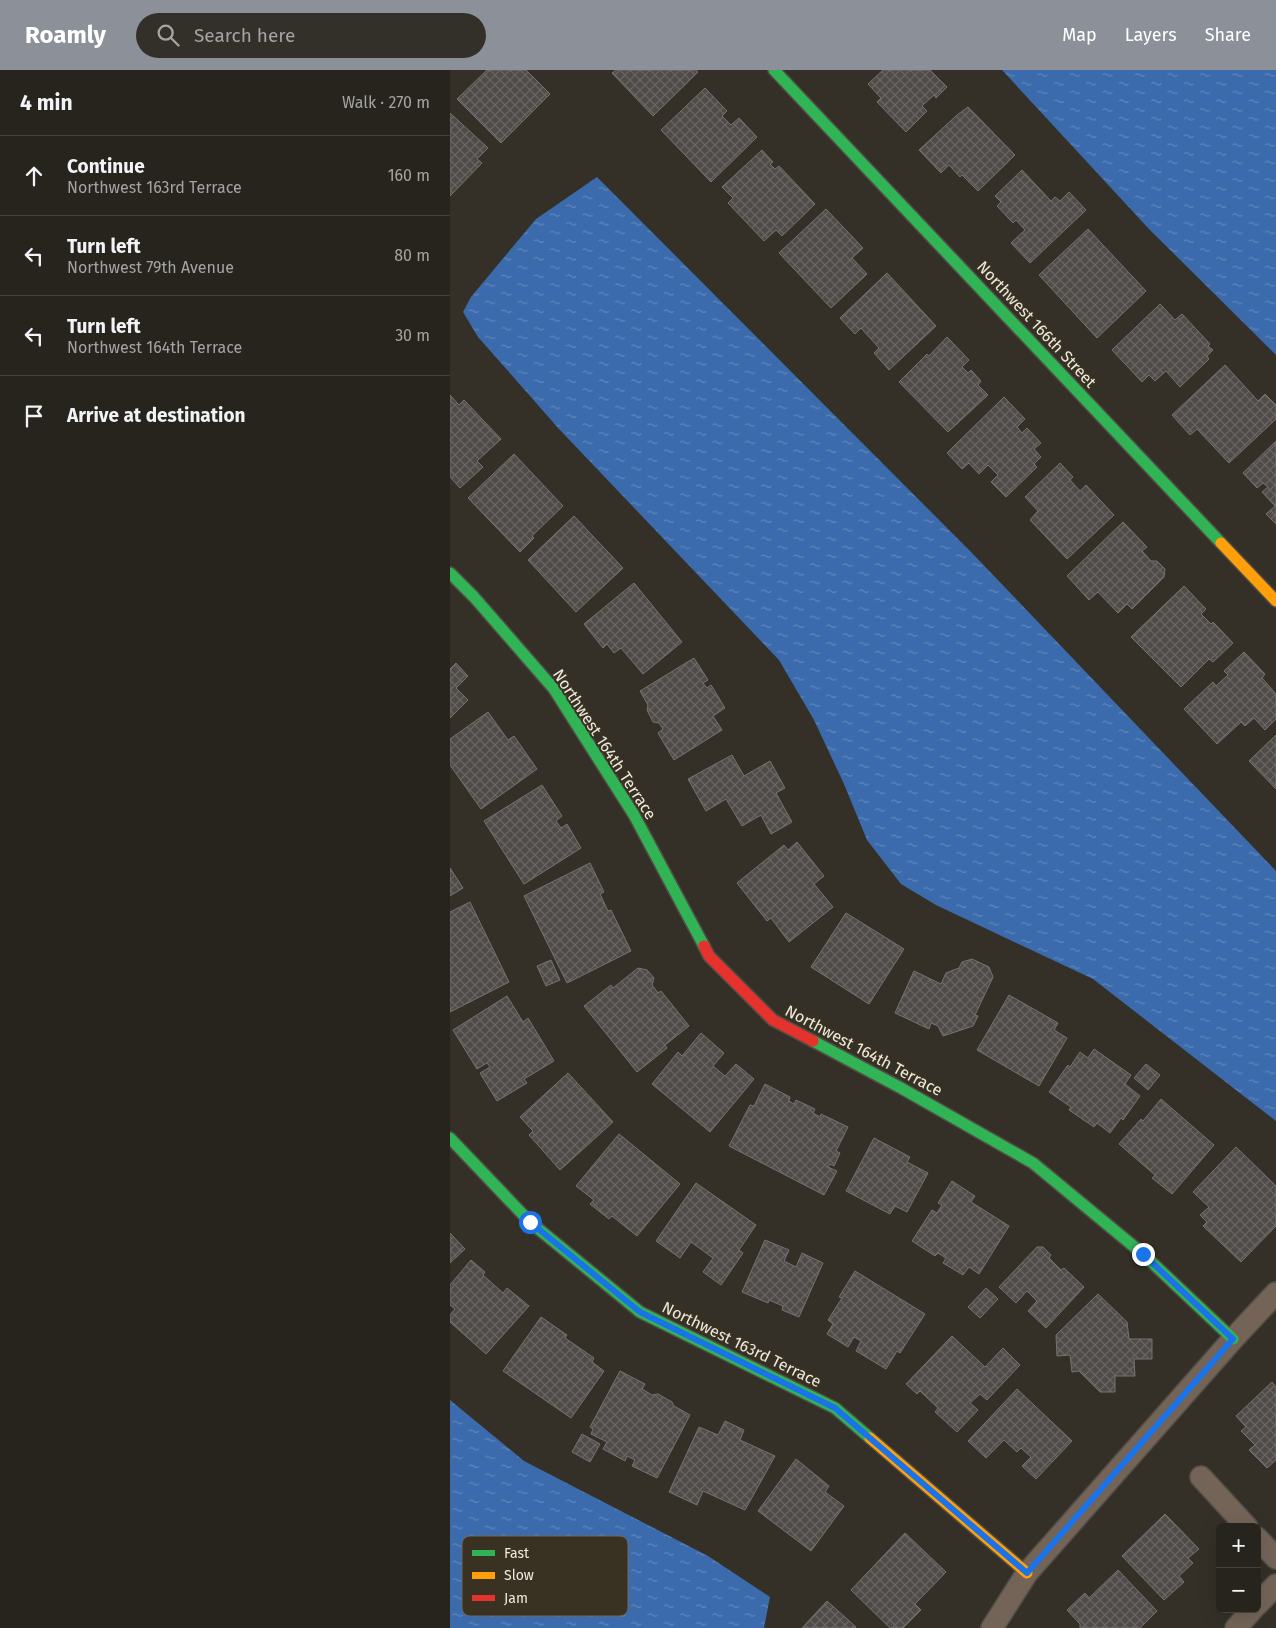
<!DOCTYPE html>
<meta charset="utf-8">
<style>
:root{--surface:#27241d;--page:#33302a;--text:#f1f3f6;--muted:#a4a4a4;--line:#43413b;--accent:#8c9099}
body{margin:0;font-family:"Fira Sans",sans-serif;background:var(--page);color:var(--text)}
.controls{position:absolute;right:15px;bottom:15px;display:grid;overflow:hidden;border-radius:8px;box-shadow:0 5px 20px #0002}
.controls button{width:45px;height:45px;display:grid;place-items:center;padding:0;border:0;border-bottom:1px solid var(--line);background:var(--surface);color:var(--text);font:25px sans-serif}
.stop{position:absolute;width:15px;height:15px;margin:-11px;border:4px solid #1a73e8;border-radius:50%;background:#fff}
.stop.end{background:#1a73e8;border-color:#fff;box-shadow:0 1px 5px #0008}
.list{margin:0;padding:0;list-style:none}
h2{display:flex;justify-content:space-between;align-items:center;height:65px;margin:0;padding:0 20px;font-size:21px}
h2 small{font-size:16px;font-weight:400;color:var(--muted)}
.list li{display:grid;grid-template-columns:32px 1fr auto;gap:15px;align-items:center;box-sizing:border-box;height:80px;padding:0 20px;border-top:1px solid var(--line)}
.list b{display:block;font-size:19px;white-space:nowrap}
.list p{margin:0;font-size:16px;white-space:nowrap;color:var(--muted)}
.list em{font-size:16px;font-style:normal;color:var(--muted)}
.icon{flex:none;width:28px;height:28px;fill:none;stroke:currentColor;stroke-width:2;stroke-linecap:round;stroke-linejoin:round}
.map{position:relative;flex:none;width:826px;height:1558px;overflow:hidden}
header{display:flex;align-items:center;gap:30px;box-sizing:border-box;height:70px;padding:0 25px;background:var(--accent);color:#fff}
header strong{font-size:24px}
nav{display:flex;gap:28px;margin-inline-start:auto;font-size:18px}
.search{width:350px;height:45px;background:var(--page);display:flex;align-items:center;gap:12px;box-sizing:border-box;padding:0 18px;border-radius:28px;color:var(--muted);font-size:19px}
main{display:flex}
aside{flex:1;background:var(--surface)}
.map>svg:first-child{display:block}
.water{fill:url(#water-ripples)}
.building{fill:url(#building-cross-hatch);stroke:#777271}
.lines{fill:none;stroke-linecap:round;stroke-linejoin:round}
.street-casing{stroke:#514d45;stroke-width:24}
.fast-casing{stroke:#514d45;stroke-width:14}
.slow-casing{stroke:#514d45;stroke-width:14}
.jam-casing{stroke:#514d45;stroke-width:14}
.street{stroke:#746458;stroke-width:21}
.fast{stroke:#30b455;stroke-width:11}
.slow{stroke:#ff9f0a;stroke-width:11}
.jam{stroke:#e5322d;stroke-width:11}
.route{stroke:#1a73e8;stroke-width:6}
.labels{text-anchor:middle;stroke-width:4;stroke-linejoin:round;paint-order:stroke}
.street-label{font-size:16px;fill:#eeeadf;stroke:#393222}
.key{fill:#393222;stroke:#6f695b;stroke-width:1}
.key-label{font-size:14px;fill:#eeeadf}
</style>
<header>
<strong>Roamly</strong>
<div class="search"><svg class="icon" aria-label="search" viewBox="0 0 24 24"><circle cx="10" cy="10" r="6"/><path d="M15 15l6 6"/></svg>Search here</div>
<nav><a>Map</a><a>Layers</a><a>Share</a></nav>
</header>
<main>
<aside>
<h2>4 min<small>Walk · 270 m</small></h2>
<ul class="list">
<li><svg class="icon" aria-label="ahead" viewBox="0 0 24 24"><path d="M12 20V5M6 11l6-6 6 6"/></svg><div><b>Continue</b><p>Northwest 163rd Terrace</p></div><em>160 m</em></li>
<li><svg class="icon" aria-label="left" viewBox="0 0 24 24"><path d="M17 20v-9H6M10 6l-5 5 5 5"/></svg><div><b>Turn left</b><p>Northwest 79th Avenue</p></div><em>80 m</em></li>
<li><svg class="icon" aria-label="left" viewBox="0 0 24 24"><path d="M17 20v-9H6M10 6l-5 5 5 5"/></svg><div><b>Turn left</b><p>Northwest 164th Terrace</p></div><em>30 m</em></li>
<li><svg class="icon" aria-label="arrive" viewBox="0 0 24 24"><path d="M6 21V4h12l-3 4 3 4H6"/></svg><div><b>Arrive at destination</b></div></li>
</ul>
</aside>
<div class="map">
<svg width="826" height="1558" viewBox="0 0 826 1558">
<defs>
<pattern id="water-ripples" width="26" height="14" patternUnits="userSpaceOnUse" patternTransform="scale(1.25)"><rect width="26" height="14" fill="#3b6bac"/><path d="M2 4q2-2 4 0t4 0M15 11q2-2 4 0t4 0" fill="none" stroke="#6187bb"/></pattern>
<pattern id="building-cross-hatch" width="8" height="8" patternUnits="userSpaceOnUse" patternTransform="scale(1.25)"><rect width="8" height="8" fill="#4f4b49"/><path d="M0 0l8 8M0 8l8-8" fill="none" stroke="#696563"/></pattern>
</defs>
<rect width="100%" height="100%" fill="#343027"/>
<!-- water -->
<g class="water">
<path d="M552 0H826V285L699 159Z"/>
<path d="M147 107 522 483 826 801V1051L643 909 486 835 451 814 417 770 394 714 364 650 329 590 109 359 28 267 13 242 21 227 86 149Z"/>
<path d="M0 1330 74 1391 258 1486 320 1527 314 1558H0Z"/>
</g>
<!-- building -->
<g class="building">
<path d="M37 0H76L100 24 51 73 7 29Z"/>
<path d="M166 0H246L248 2 203 46 162 3Z"/>
<path d="M433 0H480L497 17 486 28 484 25 472 36 477 41 456 62 427 32 431 28 418 14Z"/>
<path d="M255 18 277 41 272 46 281 55 289 48 307 67 261 112 211 60Z"/>
<path d="M518 37 565 85 528 121 512 105 510 107 499 95 491 103 469 80 507 45Z"/>
<path d="M0 43 38 78 27 89 32 93 0 126Z"/>
<path d="M312 80 323 92 320 94 325 99 329 96 365 134 332 166 326 160 314 171 278 133 283 128 272 117Z"/>
<path d="M572 100 601 131 605 127 610 131 619 122 636 140 580 193 561 173 575 160 566 150 563 153 547 136 551 132 545 126Z"/>
<path d="M376 139 413 178 402 188 417 204 381 238 329 183Z"/>
<path d="M638 159 696 221 647 268 589 205Z"/>
<path d="M437 203 486 256 439 300 424 283 429 278 411 258 405 264 390 248Z"/>
<path d="M710 234 725 250 732 244 760 274 758 276 763 280 757 286 759 289 730 317 716 301 705 311 699 305 692 312 662 280Z"/>
<path d="M497 267 519 290 512 297 518 303 521 300 531 311 528 315 538 325 498 362 449 312 477 284 479 286Z"/>
<path d="M775 295 808 331 815 324 826 335V349L779 393 747 359 740 365 722 345Z"/>
<path d="M0 325 9 335 14 330 51 369 27 391 33 397 10 418 0 407Z"/>
<path d="M554 327 575 349 567 357 572 363 577 358 591 373 584 379 591 387 584 394 587 397 556 427 541 412 548 405 538 395 529 404 519 393 512 399 497 383Z"/>
<path d="M826 371V454L816 444 825 436 812 422 818 417 813 413 807 418 793 403Z"/>
<path d="M64 384 113 436 82 466 84 468 70 482 18 428Z"/>
<path d="M610 393 623 407 620 410 630 421 636 415 664 445 617 489 580 450 588 441 575 427Z"/>
<path d="M124 446 173 498 126 542 78 490Z"/>
<path d="M673 452 697 477 692 481 701 491H707L715 499 714 507 682 539 677 534 668 543 648 522 639 530 617 506Z"/>
<path d="M184 513 232 572 193 604 171 578 164 583 157 574 153 578 134 554Z"/>
<path d="M734 516 756 539 751 544 761 554 763 552 783 573 763 592 759 589 731 617 681 567Z"/>
<path d="M794 582 815 604 812 608 826 624V649L815 660 804 648 795 656 791 652 767 674 734 639 763 612 766 616 778 605 774 601Z"/>
<path d="M244 588 258 610 253 613 257 618 261 615 275 638 263 646 272 660 224 690 208 663 213 659 209 653 203 652 197 640 198 635 190 621Z"/>
<path d="M6 593 18 606 6 618 18 630 0 648V599Z"/>
<path d="M38 642 58 670 64 666 87 699 31 739 0 695V669Z"/>
<path d="M826 665V719L799 691Z"/>
<path d="M282 685 294 706 320 691 335 718 326 723 342 752 321 764 311 745 292 756 276 729 256 741 238 709Z"/>
<path d="M92 715 112 746 106 751 111 758 117 754 131 778 74 814 34 751Z"/>
<path d="M347 772 374 806 364 814 383 837 339 872 321 848 317 851 287 813 334 775 338 780Z"/>
<path d="M140 793 154 822 150 824 158 841 161 840 181 881 117 913 74 826Z"/>
<path d="M0 798 13 818 0 826Z"/>
<path d="M20 832 59 912 0 942V842Z"/>
<path d="M396 843 454 879 419 934 361 897Z"/>
<path d="M522 889 539 897 543 907 525 945 528 946 523 956 493 966 488 956 481 953 479 959 445 943 464 901 491 914 496 903 509 898 512 892Z"/>
<path d="M101 890 110 910 96 916 87 896Z"/>
<path d="M188 898 197 900 204 908 202 915 208 923 211 921 239 956 215 975 217 978 187 1002 134 936 161 915 163 918Z"/>
<path d="M559 925 608 953 604 960 617 968 589 1016 527 980Z"/>
<path d="M57 926 73 952 78 948 104 991 74 1009 77 1013 47 1031 30 1003 40 997 37 993 27 999 3 960Z"/>
<path d="M251 963 274 983 263 996 275 1006 286 994 304 1009 260 1062 202 1014 228 982 232 986Z"/>
<path d="M644 979 681 1005 675 1014 690 1026 673 1050 671 1048 660 1063 647 1053 644 1057 619 1040 621 1037 599 1022 618 995 620 997 630 982 638 988Z"/>
<path d="M696 994 710 1005 698 1020 684 1008Z"/>
<path d="M118 1003 163 1052 110 1100 79 1065 83 1061 70 1047Z"/>
<path d="M315 1014 340 1027 339 1031 344 1034 346 1030 365 1039 363 1043 370 1047 371 1044 398 1057 386 1081 390 1083 384 1096 380 1094 378 1097 387 1101 374 1125 279 1076 300 1035 304 1036Z"/>
<path d="M711 1029 764 1075 722 1124 702 1108 705 1105 669 1074 691 1049 693 1051Z"/>
<path d="M169 1064 230 1114 187 1166 162 1146 159 1149 140 1134 144 1130 126 1116Z"/>
<path d="M424 1068 460 1087 457 1092 478 1103 457 1142 445 1136 440 1144 396 1121Z"/>
<path d="M786 1077 826 1116V1156L791 1192 753 1156 757 1152 750 1145 759 1137 743 1122Z"/>
<path d="M502 1111 525 1126 521 1132 559 1156 529 1204 519 1197 513 1205 493 1193 496 1188 488 1183 485 1186 462 1171 482 1140 487 1143 492 1135 488 1133Z"/>
<path d="M246 1113 306 1155 289 1180 293 1183 271 1215 253 1202 263 1188 241 1172 230 1188 206 1171Z"/>
<path d="M0 1163 15 1179 0 1193Z"/>
<path d="M315 1170 339 1180 334 1191 346 1197 352 1183 373 1193 349 1247 332 1240 333 1236 319 1230 318 1233 292 1222Z"/>
<path d="M587 1177H593L601 1185 599 1188 611 1200 614 1198 634 1217 596 1258 578 1241 587 1231 577 1221 566 1233 549 1217Z"/>
<path d="M21 1190 35 1202 33 1205 53 1223 57 1218 79 1236 36 1284 0 1252V1245L5 1239 0 1235V1215Z"/>
<path d="M405 1201 475 1244 450 1283 447 1281 436 1299 406 1281 411 1271 404 1267 398 1277 377 1264 383 1254 378 1250 392 1228 389 1227Z"/>
<path d="M536 1218 548 1229 530 1248 518 1237Z"/>
<path d="M648 1224 677 1252 679 1269H702V1289H684L685 1306H665V1322H650L629 1301 622 1302 620 1285 607 1286 606 1265Z"/>
<path d="M91 1247 117 1265 115 1268 144 1288 142 1292 154 1301 121 1348 53 1301Z"/>
<path d="M502 1266 535 1297 553 1278 570 1295 537 1330 530 1324 520 1333 528 1340 507 1362 485 1342 488 1338 470 1321 467 1324 456 1314Z"/>
<path d="M170 1301 195 1314 192 1319 202 1325 208 1324 222 1332 224 1336 240 1345 207 1408 182 1396 185 1390 177 1386 175 1391 153 1379 157 1372 141 1364 143 1359 140 1357Z"/>
<path d="M822 1312 826 1317V1390L817 1398 799 1380 805 1375 791 1361 796 1357 786 1346Z"/>
<path d="M567 1319 622 1371 586 1409 572 1396 581 1387 571 1378 567 1382 554 1370 536 1388 518 1371Z"/>
<path d="M275 1351 294 1360 290 1370 325 1386 295 1440 253 1421 247 1435 219 1422 249 1357 268 1365Z"/>
<path d="M132 1364 150 1374 140 1392 122 1382Z"/>
<path d="M346 1389 379 1416 375 1422 394 1436 361 1481 308 1441Z"/>
<path d="M715 1444 749 1479 738 1488 743 1493 729 1506 734 1512 714 1530 672 1486Z"/>
<path d="M455 1463 496 1502 465 1534 471 1540 453 1558H440L401 1520Z"/>
<path d="M668 1500 707 1541 690 1558H630V1554L617 1540 635 1523 639 1528Z"/>
<path d="M377 1531 406 1557 405 1558H352Z"/>
</g>
<g class="lines">
<!-- street casing -->
<g class="street-casing">
<g id="street">
<path d="M751 1407 797 1457"/>
<path d="M807 1468 826 1488"/>
<path d="M807 1535 826 1515"/>
<path d="M542 1558 577 1503 783 1269 826 1223"/>
<path d="M786 1558 803 1539"/>
</g>
</g>
<!-- fast casing -->
<g class="fast-casing">
<g id="fast">
<path d="M324 0 771 473"/>
<path d="M0 503 24 527 104 619 184 745 254 876"/>
<path d="M363 971 451 1018 583 1093 693 1184 783 1269"/>
<path d="M0 1068 80 1152 190 1242 385 1338 420 1368"/>
</g>
</g>
<!-- slow casing -->
<g class="slow-casing">
<g id="slow">
<path d="M771 473 826 531"/>
<path d="M420 1368 577 1503"/>
</g>
</g>
<!-- jam casing -->
<g class="jam-casing">
<path id="jam" d="M254 876 259 886 323 950 363 971"/>
</g>
<!-- street -->
<use href="#street" class="street"/>
<!-- fast -->
<use href="#fast" class="fast"/>
<!-- slow -->
<use href="#slow" class="slow"/>
<!-- jam -->
<use href="#jam" class="jam"/>
</g>
<g class="lines">
<!-- route -->
<path class="route" d="M80 1152 190 1242 385 1338 577 1503 783 1269 693 1184"/>
</g>
<g class="labels">
<!-- street labels -->
<g class="street-label">
<text transform="translate(587 254) rotate(47)" y="6">Northwest 166th Street</text>
<text transform="translate(155 674) rotate(57)" y="6">Northwest 164th Terrace</text>
<text transform="translate(414 980) rotate(28)" y="6">Northwest 164th Terrace</text>
<text transform="translate(292 1274) rotate(26)" y="6">Northwest 163rd Terrace</text>
</g>
</g>
<!-- legend -->
<rect x="12" y="1466" width="166" height="80" rx="8" class="key"/>
<rect x="22" y="1480" width="23" height="6" fill="#30b455"/>
<rect x="22" y="1502" width="23" height="7" fill="#ff9f0a"/>
<rect x="22" y="1525" width="23" height="6" fill="#e5322d"/>
<g class="key-label">
<text x="54" y="1488">Fast</text>
<text x="54" y="1510">Slow</text>
<text x="54" y="1533">Jam</text>
</g>
</svg>
<div class="controls">
<button>+</button>
<button>−</button>
</div>
<div class="stop" style="left:80px;top:1152px"></div>
<div class="stop end" style="left:693px;top:1184px"></div>
</div>
</main>
